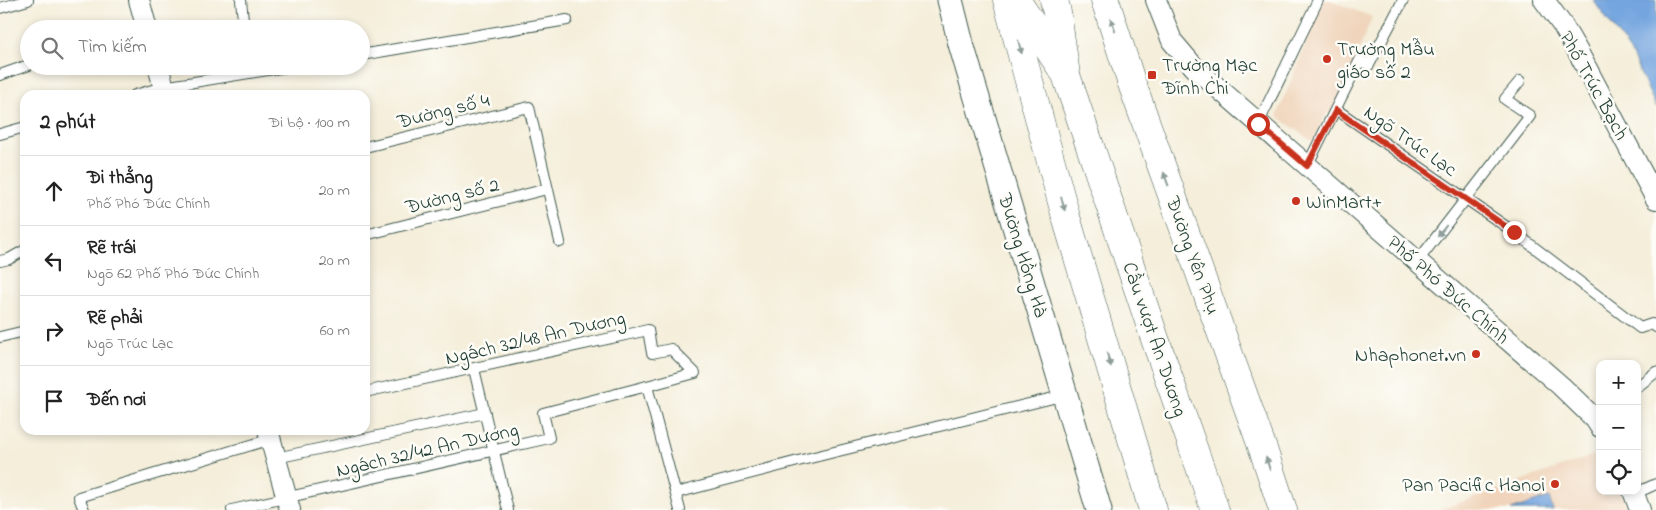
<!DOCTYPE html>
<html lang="vi">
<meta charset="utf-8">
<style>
:root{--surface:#fff;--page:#f2f2f2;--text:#222;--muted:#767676;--line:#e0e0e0}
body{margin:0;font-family:"Indie Flower",sans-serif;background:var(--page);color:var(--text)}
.controls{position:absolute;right:15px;bottom:15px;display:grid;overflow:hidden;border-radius:10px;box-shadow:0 2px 8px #0003}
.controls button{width:45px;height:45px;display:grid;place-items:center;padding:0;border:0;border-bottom:1px solid var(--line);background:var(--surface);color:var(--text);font:25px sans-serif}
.stop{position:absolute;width:15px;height:15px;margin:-11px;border:4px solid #c8321e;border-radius:50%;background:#fff}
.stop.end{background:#c8321e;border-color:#fff;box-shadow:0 1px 5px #0008}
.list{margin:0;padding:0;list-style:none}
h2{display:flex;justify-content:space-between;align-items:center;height:65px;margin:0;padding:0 20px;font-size:21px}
h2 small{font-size:16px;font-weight:400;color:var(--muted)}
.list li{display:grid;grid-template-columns:32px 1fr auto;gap:15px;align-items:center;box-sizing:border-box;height:70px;padding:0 20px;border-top:1px solid var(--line)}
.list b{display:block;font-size:19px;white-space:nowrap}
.list p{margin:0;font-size:16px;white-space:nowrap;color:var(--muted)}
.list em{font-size:16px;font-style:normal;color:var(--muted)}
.icon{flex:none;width:28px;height:28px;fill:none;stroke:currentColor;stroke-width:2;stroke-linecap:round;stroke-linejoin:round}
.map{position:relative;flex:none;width:1656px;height:510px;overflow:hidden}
.search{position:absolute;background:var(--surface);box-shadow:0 2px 8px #0003;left:20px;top:20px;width:350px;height:55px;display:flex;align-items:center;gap:12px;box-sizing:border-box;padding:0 18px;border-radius:28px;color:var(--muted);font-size:19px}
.panel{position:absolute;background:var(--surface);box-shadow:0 2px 8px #0003;left:20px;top:90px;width:350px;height:345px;border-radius:15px}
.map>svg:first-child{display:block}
.built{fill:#f0d5bc}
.water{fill:#74a5df;stroke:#4a718a}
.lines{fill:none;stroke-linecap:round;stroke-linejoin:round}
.service-casing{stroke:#3f584d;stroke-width:12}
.minor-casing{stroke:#3f584d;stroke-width:22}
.tertiary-casing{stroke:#3f584d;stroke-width:27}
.primary-casing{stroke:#3f584d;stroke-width:29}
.service{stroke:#fff;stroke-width:10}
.minor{stroke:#fff;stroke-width:20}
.tertiary{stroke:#fff;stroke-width:25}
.primary{stroke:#fff;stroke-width:28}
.oneway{fill:#8f9e9a}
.route{stroke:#c8321e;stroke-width:6}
.poi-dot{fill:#c8321e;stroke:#fdfcf7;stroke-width:2}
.labels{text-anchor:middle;stroke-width:5;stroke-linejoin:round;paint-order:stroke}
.poi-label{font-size:20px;fill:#1f3d34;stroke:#fdfcf7;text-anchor:start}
.street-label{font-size:20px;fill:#1f3d34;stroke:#fdfcf7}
</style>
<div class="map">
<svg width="1656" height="510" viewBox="0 0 1656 510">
<rect width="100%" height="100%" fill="#fdfcf7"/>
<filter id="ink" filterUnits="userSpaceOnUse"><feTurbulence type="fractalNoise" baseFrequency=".02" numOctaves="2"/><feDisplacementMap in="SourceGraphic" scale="10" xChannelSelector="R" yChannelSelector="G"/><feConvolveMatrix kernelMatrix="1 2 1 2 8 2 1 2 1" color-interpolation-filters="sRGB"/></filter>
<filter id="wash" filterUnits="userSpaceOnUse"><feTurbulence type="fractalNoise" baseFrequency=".0096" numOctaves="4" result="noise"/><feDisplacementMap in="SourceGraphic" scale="20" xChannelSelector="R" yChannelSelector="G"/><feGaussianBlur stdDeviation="1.12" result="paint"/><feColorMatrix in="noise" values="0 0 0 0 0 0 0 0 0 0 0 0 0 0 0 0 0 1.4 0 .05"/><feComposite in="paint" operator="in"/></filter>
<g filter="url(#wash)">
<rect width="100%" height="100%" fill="#f4eeda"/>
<!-- built -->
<g class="built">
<path d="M1323 0H1330L1372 17 1333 114 1327 112 1313 142 1277 116Z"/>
<path d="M1600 453V491H1621L1628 510H1439Z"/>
</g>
<!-- water -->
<g class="water">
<path d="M1593 0H1656V107L1630 51Z"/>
<path d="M1549 497 1553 510H1511Z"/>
</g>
</g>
<g filter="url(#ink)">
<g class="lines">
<!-- service casing -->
<g class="service-casing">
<g id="service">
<path d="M241 0 244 29"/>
<path d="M0 8 28 0"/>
<path d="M361 55 567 20"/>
<path d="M0 75 29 65"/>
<path d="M135 95 163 87 293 66"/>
<path d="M1337 110 1514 232 1640 328 1652 324 1656 327"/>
<path d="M1258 124 1318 0"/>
<path d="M0 134 25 127"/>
<path d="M365 147 529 107 560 242"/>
<path d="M1307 166 1360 60 1369 65 1403 0"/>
<path d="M365 235 547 189"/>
<path d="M0 261 9 259 25 250"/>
<path d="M1417 262 1530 116 1505 99 1520 81"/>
<path d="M0 337 25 331"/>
<path d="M474 369 508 510"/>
<path d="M1637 387 1656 372"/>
<path d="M365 392 648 330 652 353 671 349 695 373 647 386"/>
<path d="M276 458 485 413"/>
<path d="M676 493 802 460 1065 395"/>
<path d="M1634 494 1656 484"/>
<path d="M84 510 79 497 271 439"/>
<path d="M232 510 549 438 543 413 647 386 680 510"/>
</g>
</g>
<!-- minor casing -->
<g class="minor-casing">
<g id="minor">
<path d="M139 0 147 29"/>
<path d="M1156 0 1172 41 1195 68 1561 386 1595 419 1600 427"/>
<path d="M1544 0 1563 26 1577 50 1656 199"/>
<path d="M158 66 166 95"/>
<path d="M268 430 290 510"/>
<path d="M1633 491 1640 510"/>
</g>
</g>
<!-- tertiary casing -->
<g class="tertiary-casing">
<path id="tertiary" d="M950 0 961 44 1099 510"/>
</g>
<!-- primary casing -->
<g class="primary-casing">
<g id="primary">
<path d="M1007 0 1066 217 1153 510"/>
<path d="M1016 0 1062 69"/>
<path d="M1054 0 1057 13 1066 75 1155 339 1215 510"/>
<path d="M1105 0 1131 81 1264 452 1283 510"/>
</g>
</g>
<!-- service -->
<use href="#service" class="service"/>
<!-- minor -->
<use href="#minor" class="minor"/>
<!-- tertiary -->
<use href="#tertiary" class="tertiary"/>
<!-- primary -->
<use href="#primary" class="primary"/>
</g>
<!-- one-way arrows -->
<defs><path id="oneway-solid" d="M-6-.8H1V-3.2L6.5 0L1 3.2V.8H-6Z" transform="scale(1.25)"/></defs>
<g class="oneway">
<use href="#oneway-solid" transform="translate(1113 25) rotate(-108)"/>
<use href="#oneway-solid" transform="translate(1020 47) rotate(75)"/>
<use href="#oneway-solid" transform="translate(1166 179) rotate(-110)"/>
<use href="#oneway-solid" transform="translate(1063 204) rotate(75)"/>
<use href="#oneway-solid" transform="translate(1442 231) rotate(128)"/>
<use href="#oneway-solid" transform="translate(1109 360) rotate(73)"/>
<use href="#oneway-solid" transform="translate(1268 464) rotate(-108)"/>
</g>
</g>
<g class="lines" filter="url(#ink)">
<!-- route -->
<path class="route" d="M1258 124 1307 166 1336 110 1514 232"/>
</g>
<!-- markers -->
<g class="poi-dot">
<circle cx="1327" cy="59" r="5"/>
<rect x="1147" y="70" width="10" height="10" rx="2.5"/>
<circle cx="1296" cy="201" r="5"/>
<circle cx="1476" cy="354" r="5"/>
<circle cx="1555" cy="484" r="5"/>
</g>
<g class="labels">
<!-- poi labels -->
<g class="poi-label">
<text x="1337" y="55">Trường Mẫu<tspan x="1337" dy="23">giáo số 2</tspan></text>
<text x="1162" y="71">Trường Mạc<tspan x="1162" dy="23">Đĩnh Chi</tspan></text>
<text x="1306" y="208">WinMart+</text>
<text x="1466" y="361" text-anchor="end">Nhaphonet.vn</text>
<text x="1545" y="491" text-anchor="end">Pan Pacific Hanoi</text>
</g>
<!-- street labels -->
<g class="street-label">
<text transform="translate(1595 85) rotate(61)" y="7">Phố Trúc Bạch</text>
<text transform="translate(443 110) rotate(-14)" y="7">Đường số 4</text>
<text transform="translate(1411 140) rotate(35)" y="7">Ngõ Trúc Lạc</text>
<text transform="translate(452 195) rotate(-14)" y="7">Đường số 2</text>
<text transform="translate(1024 255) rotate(73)" y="7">Đường Hồng Hà</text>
<text transform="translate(1194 255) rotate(70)" y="7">Đường Yên Phụ</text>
<text transform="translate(1449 289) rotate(41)" y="7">Phố Phó Đức Chính</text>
<text transform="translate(535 337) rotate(-13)" y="7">Ngách 32/48 An Dương</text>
<text transform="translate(1156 339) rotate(71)" y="7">Cầu vượt An Dương</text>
<text transform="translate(427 449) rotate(-13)" y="7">Ngách 32/42 An Dương</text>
</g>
</g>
</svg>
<div class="controls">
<button>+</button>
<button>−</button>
<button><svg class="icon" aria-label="locate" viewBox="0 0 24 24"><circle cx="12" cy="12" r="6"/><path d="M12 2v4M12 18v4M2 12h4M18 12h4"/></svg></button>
</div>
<div class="stop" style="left:1258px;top:124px"></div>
<div class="stop end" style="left:1514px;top:232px"></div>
<div class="search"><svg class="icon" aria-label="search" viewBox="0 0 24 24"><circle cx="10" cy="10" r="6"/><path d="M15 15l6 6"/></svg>Tìm kiếm</div>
<section class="panel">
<h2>2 phút<small>Đi bộ · 100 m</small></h2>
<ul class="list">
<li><svg class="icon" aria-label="ahead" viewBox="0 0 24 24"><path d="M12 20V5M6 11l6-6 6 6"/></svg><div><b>Đi thẳng</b><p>Phố Phó Đức Chính</p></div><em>20 m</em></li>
<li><svg class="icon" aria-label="left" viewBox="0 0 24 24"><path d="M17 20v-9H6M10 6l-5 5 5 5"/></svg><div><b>Rẽ trái</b><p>Ngõ 62 Phố Phó Đức Chính</p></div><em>20 m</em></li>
<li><svg class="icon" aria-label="right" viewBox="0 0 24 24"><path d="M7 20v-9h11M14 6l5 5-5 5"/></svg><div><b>Rẽ phải</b><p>Ngõ Trúc Lạc</p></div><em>60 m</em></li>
<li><svg class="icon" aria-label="arrive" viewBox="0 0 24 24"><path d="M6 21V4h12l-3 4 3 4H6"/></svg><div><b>Đến nơi</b></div></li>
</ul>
</section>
</div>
